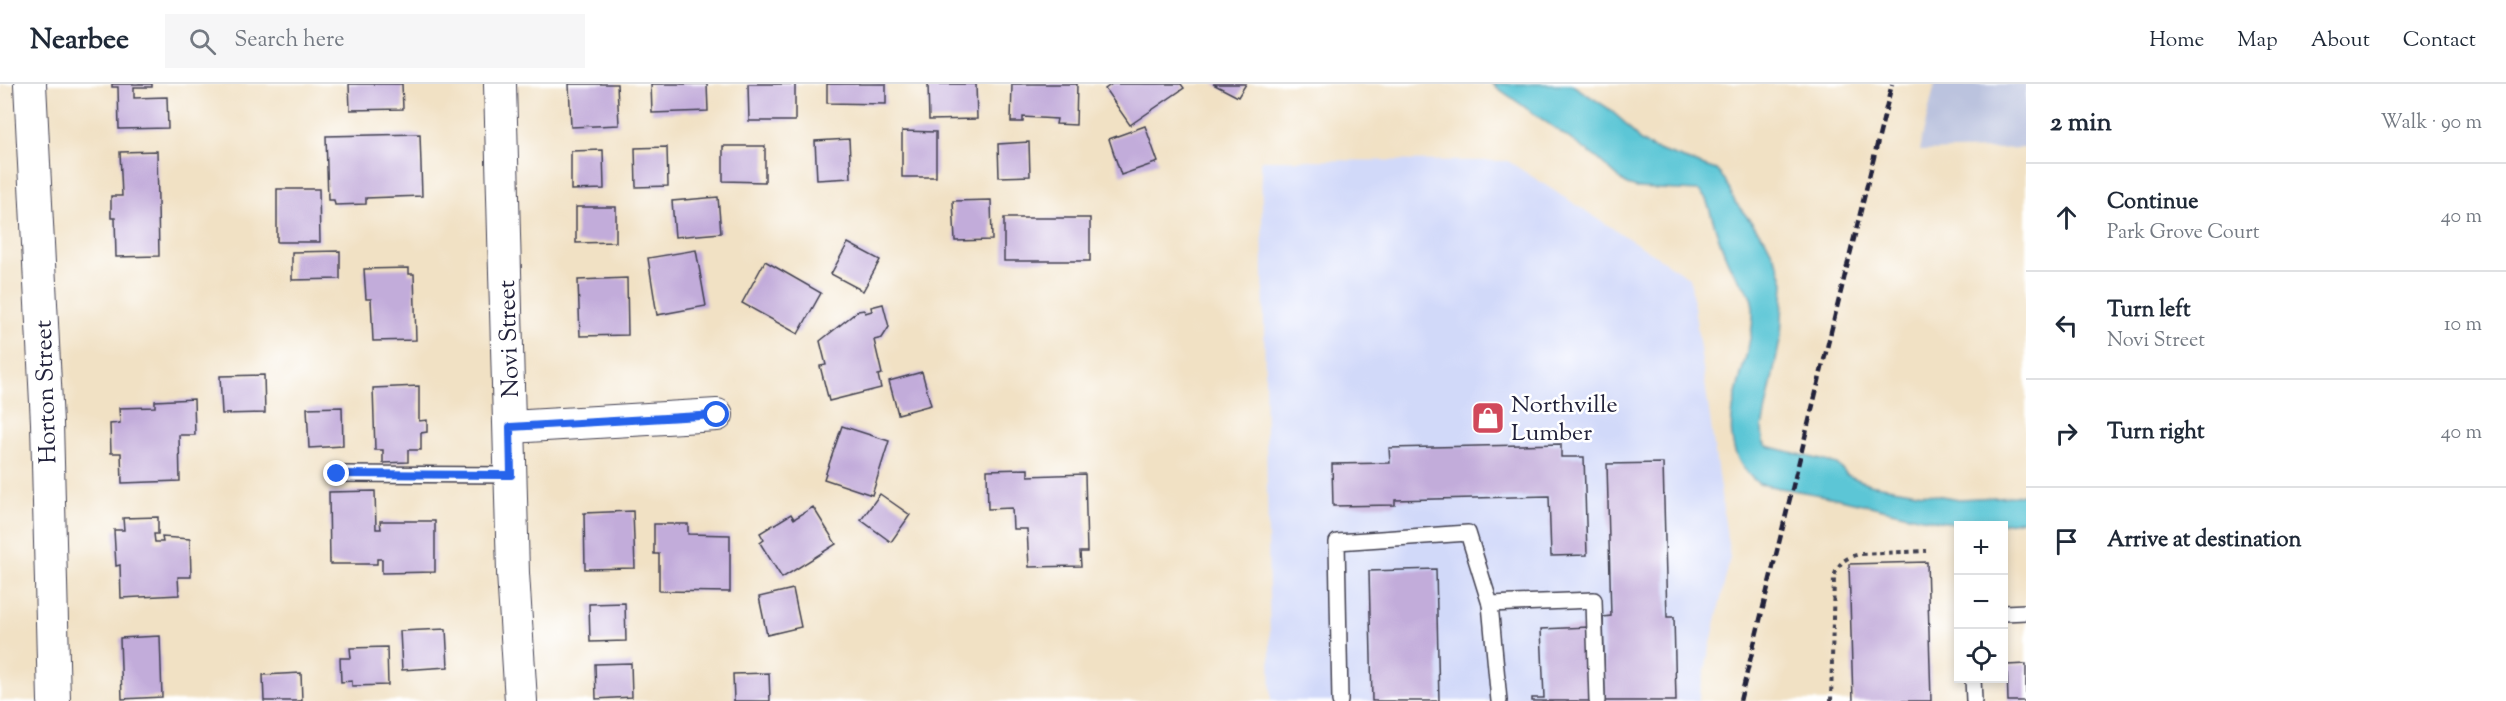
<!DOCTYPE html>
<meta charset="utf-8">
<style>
:root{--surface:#fff;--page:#f6f6f7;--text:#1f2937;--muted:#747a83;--line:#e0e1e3}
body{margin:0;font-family:"Sorts Mill Goudy",serif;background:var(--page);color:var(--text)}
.controls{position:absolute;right:18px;bottom:18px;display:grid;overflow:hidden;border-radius:0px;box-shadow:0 3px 9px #0003}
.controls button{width:54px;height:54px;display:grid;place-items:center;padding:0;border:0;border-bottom:2px solid var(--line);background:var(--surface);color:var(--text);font:30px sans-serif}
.stop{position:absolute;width:18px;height:18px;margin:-14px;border:4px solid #2563eb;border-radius:50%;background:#fff}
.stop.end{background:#2563eb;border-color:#fff;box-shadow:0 2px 6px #0008}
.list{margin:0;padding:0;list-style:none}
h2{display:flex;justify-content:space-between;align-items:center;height:78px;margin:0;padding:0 24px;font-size:26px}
h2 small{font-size:20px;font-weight:400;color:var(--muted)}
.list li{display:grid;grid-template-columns:39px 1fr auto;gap:18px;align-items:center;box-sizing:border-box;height:108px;padding:0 24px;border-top:2px solid var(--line)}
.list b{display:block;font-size:22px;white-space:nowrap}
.list p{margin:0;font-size:20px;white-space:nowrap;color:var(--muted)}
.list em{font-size:20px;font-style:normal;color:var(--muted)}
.icon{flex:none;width:33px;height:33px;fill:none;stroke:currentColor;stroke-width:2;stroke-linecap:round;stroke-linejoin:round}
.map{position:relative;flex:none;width:2026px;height:617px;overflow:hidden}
header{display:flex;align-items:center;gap:36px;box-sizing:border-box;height:84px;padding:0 30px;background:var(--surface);border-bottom:2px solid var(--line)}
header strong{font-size:28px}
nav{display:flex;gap:33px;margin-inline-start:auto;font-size:21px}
.search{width:420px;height:54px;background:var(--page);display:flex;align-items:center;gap:15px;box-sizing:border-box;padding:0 21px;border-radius:0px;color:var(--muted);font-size:22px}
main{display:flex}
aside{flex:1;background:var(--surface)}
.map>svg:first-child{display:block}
.built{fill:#d1d9f9}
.industrial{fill:#bbc3de}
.water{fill:#5bc6d6;stroke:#3e7488;stroke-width:1.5}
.building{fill:#c2acda}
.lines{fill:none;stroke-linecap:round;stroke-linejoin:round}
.lane-casing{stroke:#413f50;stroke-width:18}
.street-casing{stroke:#413f50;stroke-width:34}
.path{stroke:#413f50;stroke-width:4;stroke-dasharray:4.5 4.5;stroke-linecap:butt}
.lane{stroke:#fff;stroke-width:15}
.street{stroke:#fff;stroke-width:32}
.rail{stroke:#22223b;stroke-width:4.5;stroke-dasharray:9 4.5;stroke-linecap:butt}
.route{stroke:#2563eb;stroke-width:8}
.labels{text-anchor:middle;stroke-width:5;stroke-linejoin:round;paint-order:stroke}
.street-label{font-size:24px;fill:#22223b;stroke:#fff}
.poi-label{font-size:24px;fill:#22223b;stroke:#fff;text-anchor:start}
</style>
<header>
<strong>Nearbee</strong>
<div class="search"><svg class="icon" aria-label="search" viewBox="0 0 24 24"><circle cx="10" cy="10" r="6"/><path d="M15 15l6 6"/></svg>Search here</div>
<nav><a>Home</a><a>Map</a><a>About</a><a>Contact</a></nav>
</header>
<main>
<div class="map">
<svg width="2026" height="617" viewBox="0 0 2026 617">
<rect width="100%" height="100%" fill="#fff"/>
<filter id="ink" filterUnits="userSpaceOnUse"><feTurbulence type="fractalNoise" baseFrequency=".0167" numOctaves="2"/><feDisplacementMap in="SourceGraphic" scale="12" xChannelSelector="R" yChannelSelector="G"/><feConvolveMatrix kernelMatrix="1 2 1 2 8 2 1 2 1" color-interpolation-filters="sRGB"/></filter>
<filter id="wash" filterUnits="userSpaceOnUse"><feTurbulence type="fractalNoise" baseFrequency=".008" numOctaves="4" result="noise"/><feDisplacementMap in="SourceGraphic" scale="24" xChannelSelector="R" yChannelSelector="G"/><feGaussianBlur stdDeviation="1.35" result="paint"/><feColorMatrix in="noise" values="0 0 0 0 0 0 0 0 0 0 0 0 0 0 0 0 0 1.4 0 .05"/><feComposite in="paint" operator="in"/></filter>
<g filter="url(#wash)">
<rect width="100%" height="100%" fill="#f1e1c4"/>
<!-- built -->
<path class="built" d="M1261 76 1508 77 1690 194 1730 474 1698 617H1271Z"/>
<!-- industrial -->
<path class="industrial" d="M1935 0H2026V64L1919 67Z"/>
<!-- water -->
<path class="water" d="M1492 0H1571L1608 24 1624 38 1639 56 1652 64 1716 86 1725 96 1735 118 1765 155 1778 180 1784 198 1781 252 1762 344 1763 358 1767 362 1837 380 1847 391 1869 400 1959 415 2015 412 2026 409V435C1967 451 1907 430 1849 417 1819 410 1789 406 1759 400 1699 354 1756 282 1753 223 1752 207 1739 198 1731 184 1720 164 1714 137 1706 115L1699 107 1637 104 1627 101 1597 74Z"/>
<g id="blocks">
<!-- building -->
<g class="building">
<path d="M112 0H152V3H134V14L167 13 168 44 119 45 118 3H112Z"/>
<path d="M349 0H402L403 25 350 26Z"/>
<path d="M569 0H617L619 41 571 43Z"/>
<path d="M651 0H707L708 27 652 29Z"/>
<path d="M748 0H795V37H749Z"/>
<path d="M827 0H886V20L827 19Z"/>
<path d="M928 0H976L977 35 929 36Z"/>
<path d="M1012 0H1077L1076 41 1056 40 1057 35 1023 33V38H1011Z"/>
<path d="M1112 0H1181L1184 4 1130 41 1105 5Z"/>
<path d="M1213 0H1246L1238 13Z"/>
<path d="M1145 42 1158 78 1121 91 1109 55Z"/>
<path d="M902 47 936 48V93H902Z"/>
<path d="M420 50 422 112 366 114V120L335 121 334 116H328L326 52Z"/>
<path d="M849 55 851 94 817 96 815 57Z"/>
<path d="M1029 58 1030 92 999 93 998 60Z"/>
<path d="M723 62H765V98L723 97Z"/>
<path d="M667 63 668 102 636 103 635 64Z"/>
<path d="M603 66 604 105 571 106V67Z"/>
<path d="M157 67 159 172 116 173 115 134H111V112H122L120 68Z"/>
<path d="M277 105H319L320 158H277Z"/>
<path d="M718 113 721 149 675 153 672 117Z"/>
<path d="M991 116 992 156 955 157 953 117Z"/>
<path d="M576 123H616V158L576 159Z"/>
<rect x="1004" y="134" width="86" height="43"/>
<path d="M848 159 880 176 863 207 831 190Z"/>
<path d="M696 166 706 222 657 231 648 174Z"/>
<path d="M340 167V195L292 196V168Z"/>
<path d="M765 177 821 209 798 250 742 219Z"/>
<path d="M409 184V190H414L416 256 373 257 371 215H366L364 185Z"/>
<path d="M627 194 628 251 580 252 578 196Z"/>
<path d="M883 220 889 243 882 254 874 256 882 290 878 291 881 304 829 317 820 282 826 281 820 257 858 227 864 226 865 229 872 227 871 223Z"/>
<path d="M922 288 931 321 898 330 889 297Z"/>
<path d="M264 291 265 329 222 330 220 292Z"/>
<path d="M419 302V337L427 336V348L421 349V366H408V378L383 379V366H375L373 304Z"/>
<path d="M194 315 195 351H179L180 397 122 399 121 369H111L110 340 120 339 119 324 155 323V317Z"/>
<path d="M342 323 343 362 309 364 307 324Z"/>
<path d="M842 342 889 357 872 411 824 395Z"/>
<path d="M1561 360V373H1584L1587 471 1551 472 1549 412 1395 416V421L1333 422 1332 380 1390 379 1389 364Z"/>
<path d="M1663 379 1667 533H1674L1676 617H1605L1603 533 1611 532 1607 380Z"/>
<path d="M1028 385V392L1085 390 1087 468H1080L1081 482 1029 483 1027 445H1013L1012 424 988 425 987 386Z"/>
<path d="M375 407 376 445H381L380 437H435V488L382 489V475H377V480H330L329 408Z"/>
<path d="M880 410 910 431 891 458 861 436Z"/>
<path d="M813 423 836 460 782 494 760 459 764 456 760 449 791 430 794 435Z"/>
<path d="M633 427 635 484 585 485 584 429Z"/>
<path d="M158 433V450H154L155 458H163L162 453 190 455 191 493H178L179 511 121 514 120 481 116 482 114 446H124L123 434Z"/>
<path d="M654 440H688V450L730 451V508L659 507V470H654Z"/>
<path d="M1927 478 1931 617H1853L1849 480Z"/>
<path d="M1436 485 1439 617H1372L1369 487Z"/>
<path d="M793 505 801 543 767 551 759 513Z"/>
<path d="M625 519 626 557 590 558 589 520Z"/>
<path d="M1589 543 1592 617H1532V614H1544L1541 545Z"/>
<path d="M446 545 448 583 402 586 400 547Z"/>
<path d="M160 552 162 613 122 615 120 554Z"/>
<path d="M387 563 388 601 352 602V597L341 598 340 574H351L350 564Z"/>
<path d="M631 579 632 613 596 615 595 580Z"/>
<path d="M2026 580V617H2008L2007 581Z"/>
<path d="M301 589 302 617H264L263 591Z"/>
<path d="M769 589 770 617H734L733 590Z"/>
</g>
</g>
</g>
<g filter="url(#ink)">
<use href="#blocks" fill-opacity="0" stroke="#413f50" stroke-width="1.5"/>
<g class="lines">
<!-- lane casing -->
<g class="lane-casing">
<g id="lane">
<path d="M337 390 511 391"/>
<path d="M2004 529 2026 528"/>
<path d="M1973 594 1974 617"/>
<path d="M1340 617 1337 458 1468 449 1490 520"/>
<path d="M1499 617 1490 520 1594 516 1597 617"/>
</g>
</g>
<!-- street casing -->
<g class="street-casing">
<g id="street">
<path d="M30 0 47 339 54 617"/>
<path d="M500 0 513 489 521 617"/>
<path d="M510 343 717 331"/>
</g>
</g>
<!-- path -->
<path class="path" d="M1831 617 1834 493C1838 479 1846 473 1860 470L1926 467"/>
<!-- lane -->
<use href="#lane" class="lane"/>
<!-- street -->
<use href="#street" class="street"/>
<!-- rail -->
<path class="rail" d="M1740 617 1892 0"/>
</g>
</g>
<g class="lines" filter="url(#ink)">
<!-- route -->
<path class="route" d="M337 390 511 391 510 343 717 331"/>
</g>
<!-- icons -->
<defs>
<g id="shop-square" transform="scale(1.725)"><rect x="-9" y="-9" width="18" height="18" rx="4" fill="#d1495b" stroke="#fff"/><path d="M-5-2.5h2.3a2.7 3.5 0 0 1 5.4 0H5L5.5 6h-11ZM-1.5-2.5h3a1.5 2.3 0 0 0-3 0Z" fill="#fff"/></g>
</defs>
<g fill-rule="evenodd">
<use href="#shop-square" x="1488" y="334"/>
</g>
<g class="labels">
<!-- street labels -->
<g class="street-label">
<text transform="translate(508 255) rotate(-92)" y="8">Novi Street</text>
<text transform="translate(45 308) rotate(-92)" y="8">Horton Street</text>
</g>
<!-- poi labels -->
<g class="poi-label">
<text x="1511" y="328">Northville<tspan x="1511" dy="28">Lumber</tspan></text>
</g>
</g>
</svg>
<div class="controls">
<button>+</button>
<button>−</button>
<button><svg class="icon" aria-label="locate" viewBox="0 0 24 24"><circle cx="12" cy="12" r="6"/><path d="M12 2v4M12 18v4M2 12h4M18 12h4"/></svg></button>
</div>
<div class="stop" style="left:717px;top:331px"></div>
<div class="stop end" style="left:337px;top:390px"></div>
</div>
<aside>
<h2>2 min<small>Walk · 90 m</small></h2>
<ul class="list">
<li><svg class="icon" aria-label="ahead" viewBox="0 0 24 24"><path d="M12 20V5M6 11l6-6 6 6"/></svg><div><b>Continue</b><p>Park Grove Court</p></div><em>40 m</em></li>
<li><svg class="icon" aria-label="left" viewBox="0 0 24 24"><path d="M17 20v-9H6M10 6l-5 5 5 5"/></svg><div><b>Turn left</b><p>Novi Street</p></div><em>10 m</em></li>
<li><svg class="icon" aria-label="right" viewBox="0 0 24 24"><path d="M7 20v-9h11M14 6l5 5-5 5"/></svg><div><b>Turn right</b></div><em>40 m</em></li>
<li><svg class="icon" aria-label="arrive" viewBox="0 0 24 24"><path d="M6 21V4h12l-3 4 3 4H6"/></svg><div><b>Arrive at destination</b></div></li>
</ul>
</aside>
</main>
